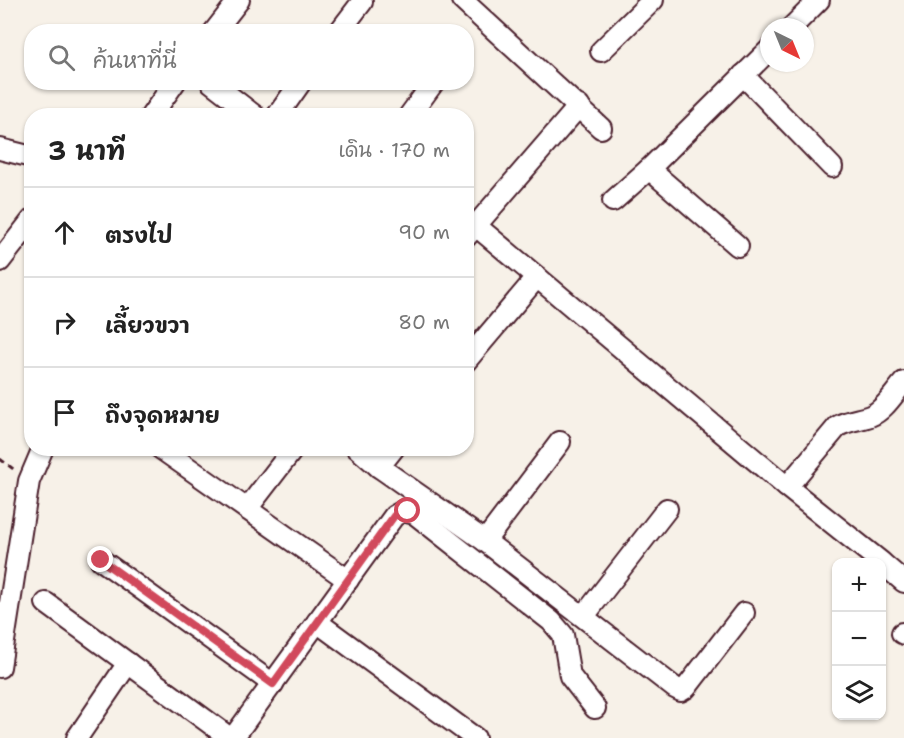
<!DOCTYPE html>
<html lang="th">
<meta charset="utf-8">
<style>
:root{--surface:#fff;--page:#f2f2f2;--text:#222;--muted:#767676;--line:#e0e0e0}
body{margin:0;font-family:"Shantell Sans","Playpen Sans Thai",sans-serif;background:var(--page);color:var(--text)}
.controls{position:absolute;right:18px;bottom:18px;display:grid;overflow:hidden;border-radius:12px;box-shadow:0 2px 4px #0004}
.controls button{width:54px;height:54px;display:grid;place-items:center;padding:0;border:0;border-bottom:2px solid var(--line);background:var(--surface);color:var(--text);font:30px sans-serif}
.compass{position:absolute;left:760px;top:18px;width:54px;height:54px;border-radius:50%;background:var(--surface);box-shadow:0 2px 4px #0004;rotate:137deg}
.stop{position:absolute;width:18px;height:18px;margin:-14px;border:4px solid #d1495b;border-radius:50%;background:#fff}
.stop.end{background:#d1495b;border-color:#fff;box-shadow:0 2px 6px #0008}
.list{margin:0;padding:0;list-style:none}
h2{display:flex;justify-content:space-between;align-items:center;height:78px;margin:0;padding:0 24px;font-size:26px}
h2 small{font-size:20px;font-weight:400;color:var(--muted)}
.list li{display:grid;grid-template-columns:39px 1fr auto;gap:18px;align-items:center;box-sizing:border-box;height:90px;padding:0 24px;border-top:2px solid var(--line)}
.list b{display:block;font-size:22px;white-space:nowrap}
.list em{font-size:20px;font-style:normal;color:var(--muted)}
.icon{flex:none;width:33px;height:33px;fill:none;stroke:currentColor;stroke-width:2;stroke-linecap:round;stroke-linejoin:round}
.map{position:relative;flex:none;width:904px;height:738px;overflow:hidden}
.search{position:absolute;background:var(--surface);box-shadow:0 2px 4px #0004;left:24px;top:24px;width:450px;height:66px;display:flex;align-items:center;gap:15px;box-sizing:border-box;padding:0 21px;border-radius:24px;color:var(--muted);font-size:22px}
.panel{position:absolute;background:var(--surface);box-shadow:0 2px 4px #0004;left:24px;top:108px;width:450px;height:348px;border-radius:24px}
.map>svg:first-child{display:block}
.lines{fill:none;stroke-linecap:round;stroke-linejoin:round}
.street-casing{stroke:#4a1f2b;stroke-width:24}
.path{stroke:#4a1f2b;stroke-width:3;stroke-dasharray:6 4.5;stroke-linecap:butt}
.street{stroke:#fff;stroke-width:20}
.route{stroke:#d1495b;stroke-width:8}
</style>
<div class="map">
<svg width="904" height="738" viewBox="0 0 904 738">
<rect width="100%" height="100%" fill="#f7f1e8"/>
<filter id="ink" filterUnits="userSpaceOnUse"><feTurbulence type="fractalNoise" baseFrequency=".0167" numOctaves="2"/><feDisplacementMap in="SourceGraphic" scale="12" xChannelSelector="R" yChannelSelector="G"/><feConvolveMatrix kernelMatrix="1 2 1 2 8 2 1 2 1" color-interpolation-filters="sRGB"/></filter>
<g filter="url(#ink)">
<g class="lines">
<!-- street casing -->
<g class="street-casing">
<g id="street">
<path d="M462 0 601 128"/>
<path d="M792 27 819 0"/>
<path d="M214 32 239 0"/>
<path d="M339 32 362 2"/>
<path d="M601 51 653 0"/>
<path d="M743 75 832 167"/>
<path d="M211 82 255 116"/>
<path d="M151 116 175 82"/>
<path d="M277 116 301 82"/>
<path d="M409 116 434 82"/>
<path d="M0 149 32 157"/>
<path d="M649 169 738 246"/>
<path d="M613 201 649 169 769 50"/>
<path d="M475 225 787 487 881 562"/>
<path d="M466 237 579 106"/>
<path d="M0 261 32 220"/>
<path d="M466 361 537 277"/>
<path d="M160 448 348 580"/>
<path d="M357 448 379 467 485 541 675 688 681 691 686 688 744 613"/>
<path d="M379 467 394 448"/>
<path d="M787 487 838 426C849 420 859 420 870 416 884 411 895 392 904 382"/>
<path d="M247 509 294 448"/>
<path d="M485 541 560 442"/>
<path d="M101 560 273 684"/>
<path d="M882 563 904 582"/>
<path d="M46 603 230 738"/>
<path d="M584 616 667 509"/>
<path d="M317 622 475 738"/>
<path d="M902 633 904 634"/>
<path d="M0 667 29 481 43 448"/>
<path d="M77 738 128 663"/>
<path d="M233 738 394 516 403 511 415 514 551 621 563 635 570 676 595 708"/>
</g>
</g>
<!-- path -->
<path class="path" d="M0 459 16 471"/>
<!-- street -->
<use href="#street" class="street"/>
</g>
</g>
<g class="lines" filter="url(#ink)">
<!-- route -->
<path class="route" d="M101 560 273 684 394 516 403 511H408"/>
</g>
</svg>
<div class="controls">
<button>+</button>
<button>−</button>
<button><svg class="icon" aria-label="layers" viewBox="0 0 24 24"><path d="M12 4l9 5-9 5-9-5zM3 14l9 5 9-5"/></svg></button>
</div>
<svg class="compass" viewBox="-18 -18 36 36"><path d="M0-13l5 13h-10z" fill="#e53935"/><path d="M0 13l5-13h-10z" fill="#767676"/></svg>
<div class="stop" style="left:408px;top:511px"></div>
<div class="stop end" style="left:101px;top:560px"></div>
<div class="search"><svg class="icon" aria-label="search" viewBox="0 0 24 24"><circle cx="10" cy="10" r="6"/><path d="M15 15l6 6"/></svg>ค้นหาที่นี่</div>
<section class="panel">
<h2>3 นาที<small>เดิน · 170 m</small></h2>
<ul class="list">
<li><svg class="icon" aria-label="ahead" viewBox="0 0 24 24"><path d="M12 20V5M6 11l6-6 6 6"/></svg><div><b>ตรงไป</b></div><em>90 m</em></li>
<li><svg class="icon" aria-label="right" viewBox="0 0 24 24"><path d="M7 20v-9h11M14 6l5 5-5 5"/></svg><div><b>เลี้ยวขวา</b></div><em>80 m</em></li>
<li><svg class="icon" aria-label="arrive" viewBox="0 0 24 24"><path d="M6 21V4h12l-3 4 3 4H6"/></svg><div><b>ถึงจุดหมาย</b></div></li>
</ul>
</section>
</div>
